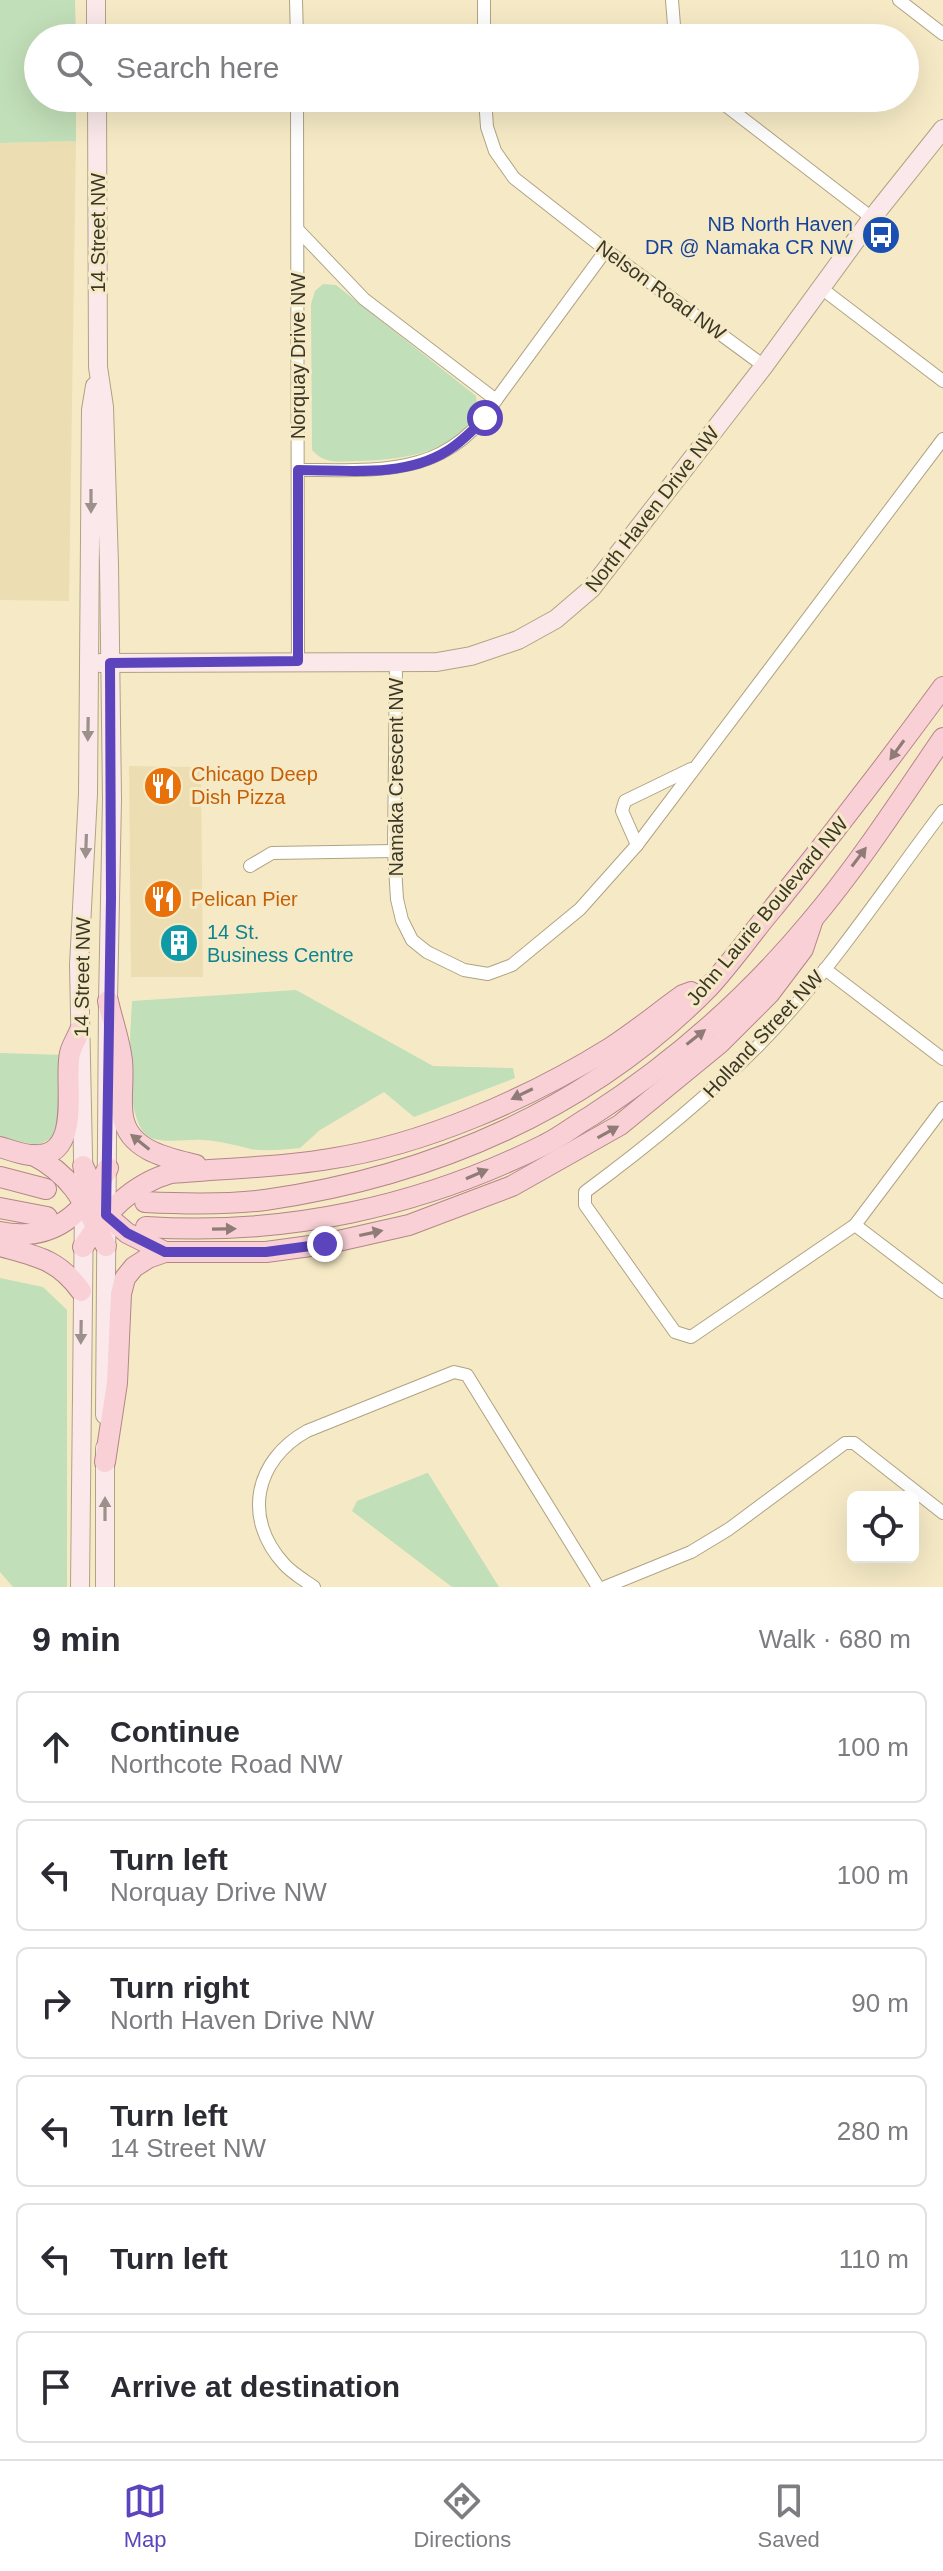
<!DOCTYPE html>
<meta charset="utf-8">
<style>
:root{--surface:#fff;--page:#f2f2f3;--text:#2b2b33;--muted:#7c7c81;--line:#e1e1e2;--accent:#5c44bd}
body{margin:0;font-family:Arial,sans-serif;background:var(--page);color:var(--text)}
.controls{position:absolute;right:24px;bottom:24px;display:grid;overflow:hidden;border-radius:12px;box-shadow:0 8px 32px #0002}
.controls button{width:72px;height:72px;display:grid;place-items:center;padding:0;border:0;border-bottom:2px solid var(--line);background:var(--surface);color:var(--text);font:40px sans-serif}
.stop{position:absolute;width:24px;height:24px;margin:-18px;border:6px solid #5c44bd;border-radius:50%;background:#fff}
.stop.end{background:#5c44bd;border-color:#fff;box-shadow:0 2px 8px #0008}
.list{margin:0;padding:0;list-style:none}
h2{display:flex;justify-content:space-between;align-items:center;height:104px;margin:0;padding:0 32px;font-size:34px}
h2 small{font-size:26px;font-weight:400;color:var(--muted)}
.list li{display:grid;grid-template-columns:52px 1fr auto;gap:24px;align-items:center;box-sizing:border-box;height:112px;margin:0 16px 16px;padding:0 16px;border:2px solid var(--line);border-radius:12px}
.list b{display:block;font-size:30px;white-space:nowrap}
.list p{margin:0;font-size:26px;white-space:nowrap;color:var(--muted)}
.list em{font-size:26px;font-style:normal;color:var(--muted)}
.icon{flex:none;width:44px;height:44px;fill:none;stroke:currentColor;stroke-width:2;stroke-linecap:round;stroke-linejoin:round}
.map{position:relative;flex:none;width:943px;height:1587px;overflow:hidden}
.search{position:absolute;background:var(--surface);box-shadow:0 8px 32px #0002;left:24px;right:24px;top:24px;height:88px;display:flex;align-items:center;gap:20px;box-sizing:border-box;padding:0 28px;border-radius:44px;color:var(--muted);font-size:30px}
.sheet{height:872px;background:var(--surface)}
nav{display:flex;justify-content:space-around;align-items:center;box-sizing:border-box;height:112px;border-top:2px solid var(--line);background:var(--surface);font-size:22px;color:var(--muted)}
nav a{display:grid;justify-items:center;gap:4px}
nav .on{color:var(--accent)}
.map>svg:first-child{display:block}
.built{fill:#ecdeb2}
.green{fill:#c1dfb8}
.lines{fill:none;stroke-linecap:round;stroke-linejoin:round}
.street-casing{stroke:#afa381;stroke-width:14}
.secondary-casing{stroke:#afa381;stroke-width:20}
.primary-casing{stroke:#b38688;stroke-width:22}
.street{stroke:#fff;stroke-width:12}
.secondary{stroke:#fbe8eb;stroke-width:18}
.primary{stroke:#f8d0d6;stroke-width:20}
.oneway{fill:#9b908a}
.oneway2{fill:#907c76}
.route{stroke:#5c44bd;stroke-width:10}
.labels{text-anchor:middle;stroke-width:6;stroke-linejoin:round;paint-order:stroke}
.transit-label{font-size:20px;fill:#164399;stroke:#f6eac6;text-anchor:end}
.street-label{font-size:20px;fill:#3b3728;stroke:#f6eac6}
.food-label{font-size:20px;fill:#c56008;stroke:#f6eac6;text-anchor:start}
.culture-label{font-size:20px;fill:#0d838f;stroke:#f6eac6;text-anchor:start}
</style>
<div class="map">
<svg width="943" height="1587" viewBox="0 0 943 1587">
<rect width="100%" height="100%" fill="#f6eac6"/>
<!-- built -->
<g class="built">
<path d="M76 141 69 601 0 600V143Z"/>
<path d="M129 766 201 767 203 977H131Z"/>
</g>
<!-- green -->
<g class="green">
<path d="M0 0H75L76 38H38V98H76V141L0 143Z"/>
<path d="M323 284 336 285 476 396C477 405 478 412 472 420 446 455 398 460 358 461 340 461 325 465 312 450L311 304 315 291Z"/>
<path d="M296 990 433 1066 513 1068 515 1078 414 1117 384 1092 320 1130 300 1148C285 1149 266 1152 251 1149 235 1145 220 1141 203 1140 188 1139 169 1143 154 1139 121 1131 131 1028 132 1001Z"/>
<path d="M0 1053 65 1055 61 1127 50 1139 38 1145 0 1138Z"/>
<path d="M0 1278 43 1287 67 1310V1587H13L0 1572Z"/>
<path d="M427 1473H428L499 1587H452L352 1511 357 1501Z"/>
</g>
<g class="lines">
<!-- street casing -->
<g class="street-casing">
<g id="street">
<path d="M296 0 297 38"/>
<path d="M672 0 675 38"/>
<path d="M899 0 943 34"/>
<path d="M484 38V0"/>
<path d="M297 98 298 661"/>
<path d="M485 98 487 127 495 151 514 178 606 250 764 366"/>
<path d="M716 98 872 218"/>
<path d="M299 231 364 299 496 400 606 250"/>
<path d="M821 288 943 381"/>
<path d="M298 470C379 470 449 478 496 400"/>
<path d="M396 663 394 851 397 899 402 920 412 940 427 952 464 970 488 974 512 965 580 909 637 845 943 439"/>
<path d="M943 811C883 890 827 976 758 1046 704 1100 646 1147 585 1192V1205L675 1332 691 1337 855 1225 943 1292"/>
<path d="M637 845 622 811 625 801 691 769"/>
<path d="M250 866 272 853 394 851"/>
<path d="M825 969 943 1059"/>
<path d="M855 1225 943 1108"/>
<path d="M314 1587C304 1580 292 1573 284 1564 242 1518 255 1460 307 1431L454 1372 467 1375 598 1587"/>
<path d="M605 1587 691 1552 729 1529 845 1443H854L943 1513"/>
</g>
</g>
<!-- secondary casing -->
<g class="secondary-casing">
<g id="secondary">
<path d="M96 0V38"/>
<path d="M97 98 98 367 104 407 109 564 112 799 108 1001 105 1415"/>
<path d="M100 663 437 662 471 656 518 640 556 619 591 589 764 366 872 218 943 129"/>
<path d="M80 1587 84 1203 79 965 88 794 91 410 95 386"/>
<path d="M105 1587V1448"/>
</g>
</g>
<!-- primary casing -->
<g class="primary-casing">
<g id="primary">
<path d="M108 1001C112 1020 120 1041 122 1061 124 1080 120 1099 123 1117 129 1151 168 1158 196 1165"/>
<path d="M0 1147C10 1150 20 1154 30 1155 85 1161 63 1082 70 1053 72 1045 77 1038 80 1030"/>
<path d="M33 1155C75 1177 85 1205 106 1246"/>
<path d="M83 1166 106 1215 127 1233 165 1252"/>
<path d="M0 1177 46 1189"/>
<path d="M145 1202C185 1204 225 1205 265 1200 432 1176 590 1109 709 987 732 962 752 933 774 907 832 835 888 762 943 687"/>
<path d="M0 1208 47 1217"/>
<path d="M146 1227C285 1236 420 1207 544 1145 561 1137 575 1125 591 1116 673 1063 749 996 812 920 860 863 901 799 943 738"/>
<path d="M0 1232C53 1243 85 1213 108 1168"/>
<path d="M0 1246C36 1256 58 1259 81 1291"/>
<path d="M83 1247C105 1213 132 1184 171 1173 224 1168 276 1168 329 1159 423 1145 528 1099 610 1048 635 1032 659 1012 683 995L691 992"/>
<path d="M105 1462 117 1383 121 1294 125 1278 134 1267 148 1258 165 1252H266L325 1244 409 1225 512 1186 620 1125 720 1043 769 994 803 949 813 919"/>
</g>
</g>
<!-- street -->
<use href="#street" class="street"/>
<!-- secondary -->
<use href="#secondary" class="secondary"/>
<!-- primary -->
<use href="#primary" class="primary"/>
</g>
<!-- one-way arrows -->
<defs><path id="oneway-solid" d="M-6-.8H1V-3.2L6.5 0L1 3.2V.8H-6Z" transform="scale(2)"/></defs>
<g class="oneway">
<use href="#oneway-solid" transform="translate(91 501) rotate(90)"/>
<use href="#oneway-solid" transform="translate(88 729) rotate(91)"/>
<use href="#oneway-solid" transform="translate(86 846) rotate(92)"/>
<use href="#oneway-solid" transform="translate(81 1332) rotate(91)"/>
<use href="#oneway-solid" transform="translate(105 1509) rotate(-90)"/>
</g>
<g class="oneway2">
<use href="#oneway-solid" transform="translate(897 750) rotate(126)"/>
<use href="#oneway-solid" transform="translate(859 857) rotate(-53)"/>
<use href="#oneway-solid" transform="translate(696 1037) rotate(-38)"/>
<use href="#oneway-solid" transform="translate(522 1094) rotate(154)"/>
<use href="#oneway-solid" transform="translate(608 1132) rotate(-29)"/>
<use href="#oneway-solid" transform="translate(140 1142) rotate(-141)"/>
<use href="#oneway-solid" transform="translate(477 1174) rotate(-23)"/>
<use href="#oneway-solid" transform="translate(224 1229) rotate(-1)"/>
<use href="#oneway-solid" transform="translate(371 1233) rotate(-12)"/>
</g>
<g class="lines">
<!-- route -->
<path class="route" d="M325 1244 266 1252H165L127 1233 106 1215 111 898 110 663 298 661V470C346 470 404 478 447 451 462 442 473 430 485 418"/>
</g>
<!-- icons -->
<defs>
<g id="bus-disc" transform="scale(2)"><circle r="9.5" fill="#1a4fb4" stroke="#f6eac6"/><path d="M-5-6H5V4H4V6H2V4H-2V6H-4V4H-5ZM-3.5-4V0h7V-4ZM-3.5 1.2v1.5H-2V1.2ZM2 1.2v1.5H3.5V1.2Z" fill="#fff"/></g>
<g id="restaurant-disc" transform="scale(2)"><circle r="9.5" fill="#e8710a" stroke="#f6eac6"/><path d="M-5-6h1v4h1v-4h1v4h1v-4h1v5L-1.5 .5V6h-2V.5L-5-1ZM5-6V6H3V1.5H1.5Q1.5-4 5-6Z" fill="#fff"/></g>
<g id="building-disc" transform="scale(2)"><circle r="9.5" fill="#0f9aa8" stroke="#f6eac6"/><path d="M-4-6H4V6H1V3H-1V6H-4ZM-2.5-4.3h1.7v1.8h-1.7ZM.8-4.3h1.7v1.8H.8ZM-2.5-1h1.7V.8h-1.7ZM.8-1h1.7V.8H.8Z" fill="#fff"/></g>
</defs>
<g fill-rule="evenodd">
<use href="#bus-disc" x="881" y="235"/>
<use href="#restaurant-disc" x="163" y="786"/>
<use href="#restaurant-disc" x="163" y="899"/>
<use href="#building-disc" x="179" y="943"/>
</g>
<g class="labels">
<!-- transit labels -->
<g class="transit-label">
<text x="853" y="231">NB North Haven<tspan x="853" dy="23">DR @ Namaka CR NW</tspan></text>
</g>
<!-- street labels -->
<g class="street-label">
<text transform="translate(98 233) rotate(-90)" y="7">14 Street NW</text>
<text transform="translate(661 290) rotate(36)" y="7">Nelson Road NW</text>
<text transform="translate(298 356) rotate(-90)" y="7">Norquay Drive NW</text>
<text transform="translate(652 509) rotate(-52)" y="7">North Haven Drive NW</text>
<text transform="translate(396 777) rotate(-90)" y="7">Namaka Crescent NW</text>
<text transform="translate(767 911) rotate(-50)" y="7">John Laurie Boulevard NW</text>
<text transform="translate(82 977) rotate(-89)" y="7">14 Street NW</text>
<text transform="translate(763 1034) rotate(-47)" y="7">Holland Street NW</text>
</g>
<!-- food labels -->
<g class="food-label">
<text x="191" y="781">Chicago Deep<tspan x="191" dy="23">Dish Pizza</tspan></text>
<text x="191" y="906">Pelican Pier</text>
</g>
<!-- culture labels -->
<g class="culture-label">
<text x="207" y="939">14 St.<tspan x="207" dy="23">Business Centre</tspan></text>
</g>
</g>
</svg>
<div class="controls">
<button><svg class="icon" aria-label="locate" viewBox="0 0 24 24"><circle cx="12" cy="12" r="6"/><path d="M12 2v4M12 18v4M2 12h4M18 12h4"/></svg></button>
</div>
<div class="stop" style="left:485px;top:418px"></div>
<div class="stop end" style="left:325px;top:1244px"></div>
<div class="search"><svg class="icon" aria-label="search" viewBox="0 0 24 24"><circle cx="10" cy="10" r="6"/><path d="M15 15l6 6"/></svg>Search here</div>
</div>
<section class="sheet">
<h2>9 min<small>Walk · 680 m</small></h2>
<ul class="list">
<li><svg class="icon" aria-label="ahead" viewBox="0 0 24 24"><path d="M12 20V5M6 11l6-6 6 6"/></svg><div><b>Continue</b><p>Northcote Road NW</p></div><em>100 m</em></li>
<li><svg class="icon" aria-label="left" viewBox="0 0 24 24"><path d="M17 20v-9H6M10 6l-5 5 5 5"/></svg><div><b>Turn left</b><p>Norquay Drive NW</p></div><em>100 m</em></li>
<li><svg class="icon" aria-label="right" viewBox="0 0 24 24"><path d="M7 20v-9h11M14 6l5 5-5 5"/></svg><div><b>Turn right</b><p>North Haven Drive NW</p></div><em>90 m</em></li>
<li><svg class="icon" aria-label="left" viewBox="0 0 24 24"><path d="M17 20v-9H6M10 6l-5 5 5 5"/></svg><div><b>Turn left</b><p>14 Street NW</p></div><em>280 m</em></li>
<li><svg class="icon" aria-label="left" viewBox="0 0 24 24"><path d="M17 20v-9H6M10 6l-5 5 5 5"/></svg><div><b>Turn left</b></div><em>110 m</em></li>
<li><svg class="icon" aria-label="arrive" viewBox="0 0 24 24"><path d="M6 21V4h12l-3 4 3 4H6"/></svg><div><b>Arrive at destination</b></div></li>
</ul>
</section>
<nav>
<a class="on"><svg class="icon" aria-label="map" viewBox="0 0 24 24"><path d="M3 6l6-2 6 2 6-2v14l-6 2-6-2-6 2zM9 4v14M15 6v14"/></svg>Map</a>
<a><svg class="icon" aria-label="directions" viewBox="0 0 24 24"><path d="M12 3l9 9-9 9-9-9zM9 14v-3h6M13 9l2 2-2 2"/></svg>Directions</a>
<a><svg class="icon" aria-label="saved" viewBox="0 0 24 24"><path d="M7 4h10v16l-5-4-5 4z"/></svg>Saved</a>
</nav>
